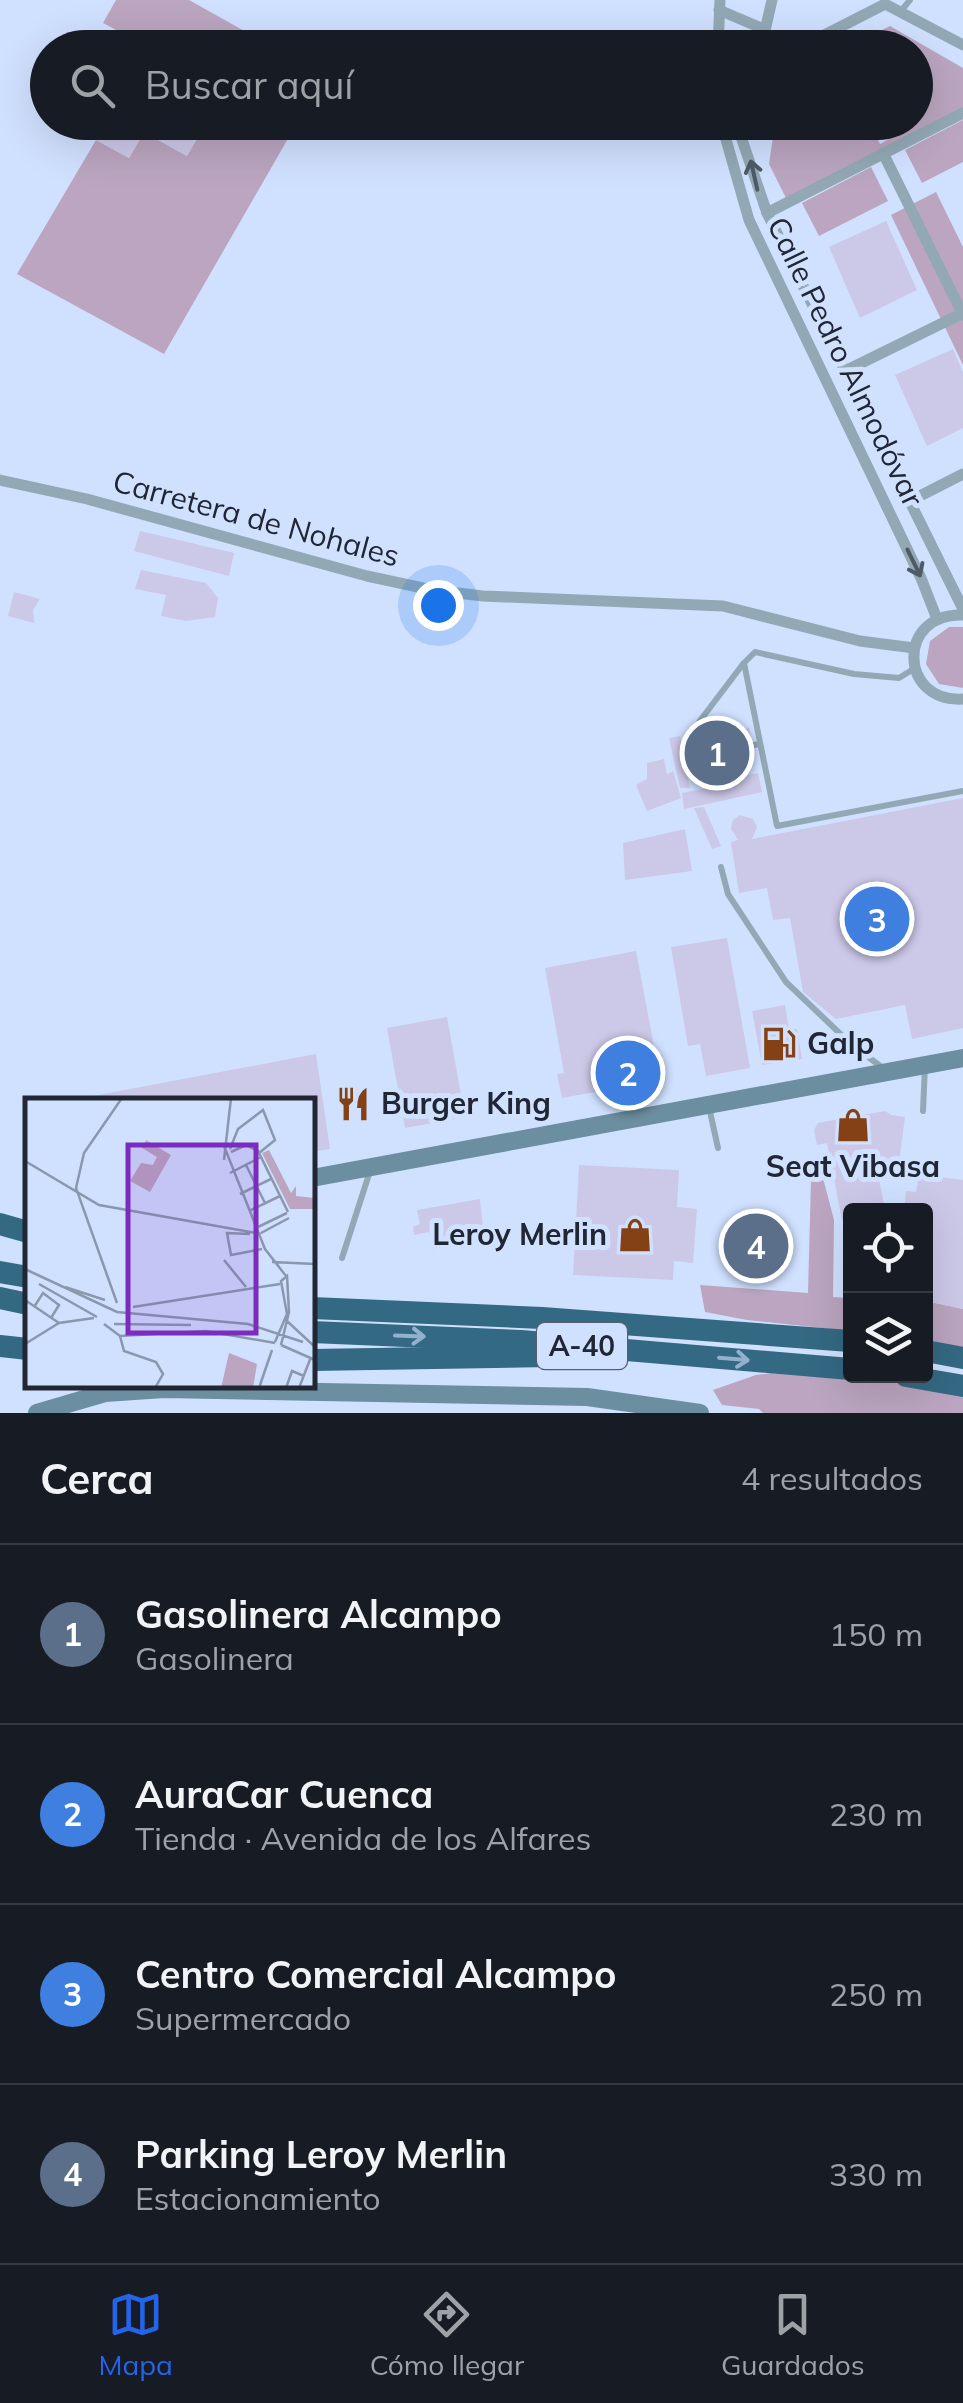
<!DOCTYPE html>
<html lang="es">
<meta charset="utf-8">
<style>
:root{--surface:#171b24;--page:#20242c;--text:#f1f3f6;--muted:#9ea1a6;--line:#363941;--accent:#2563eb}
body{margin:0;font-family:Mulish,sans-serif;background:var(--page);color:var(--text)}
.controls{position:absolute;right:30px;bottom:30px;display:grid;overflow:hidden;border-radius:10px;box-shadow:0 10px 40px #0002}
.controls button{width:90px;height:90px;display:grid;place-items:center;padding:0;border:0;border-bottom:2px solid var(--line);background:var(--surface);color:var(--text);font:50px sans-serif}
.you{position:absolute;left:438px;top:605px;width:35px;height:35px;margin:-25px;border:8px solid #fff;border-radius:50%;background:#1a73e8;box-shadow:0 0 0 15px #1a73e833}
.badge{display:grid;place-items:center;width:65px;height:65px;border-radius:50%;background:var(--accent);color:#fff;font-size:32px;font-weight:700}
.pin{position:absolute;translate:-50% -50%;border:5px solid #fff;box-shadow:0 2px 10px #0006}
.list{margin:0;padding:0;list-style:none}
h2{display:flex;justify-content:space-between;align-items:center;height:130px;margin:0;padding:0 40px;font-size:42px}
h2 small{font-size:32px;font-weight:400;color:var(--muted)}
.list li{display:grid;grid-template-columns:65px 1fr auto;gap:30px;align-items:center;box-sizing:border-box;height:180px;padding:0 40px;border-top:2px solid var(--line)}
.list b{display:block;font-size:38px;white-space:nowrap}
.list p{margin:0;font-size:32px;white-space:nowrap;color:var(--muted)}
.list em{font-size:32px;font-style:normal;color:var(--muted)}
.icon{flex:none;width:55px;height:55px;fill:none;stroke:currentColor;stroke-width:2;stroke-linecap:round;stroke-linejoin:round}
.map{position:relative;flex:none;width:963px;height:1413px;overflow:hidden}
.search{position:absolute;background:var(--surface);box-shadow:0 10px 40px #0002;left:30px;right:30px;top:30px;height:110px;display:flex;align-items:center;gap:25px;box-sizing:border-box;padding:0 35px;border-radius:55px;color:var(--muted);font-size:38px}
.sheet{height:850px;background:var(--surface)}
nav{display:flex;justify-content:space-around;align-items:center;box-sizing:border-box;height:140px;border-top:2px solid var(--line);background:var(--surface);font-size:28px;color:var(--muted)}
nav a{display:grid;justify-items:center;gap:5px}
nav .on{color:var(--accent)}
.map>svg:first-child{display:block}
.green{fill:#bba5c0}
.building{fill:#ccc8e8}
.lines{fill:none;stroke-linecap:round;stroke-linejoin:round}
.lane{stroke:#92a9b5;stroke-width:6}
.street{stroke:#92a9b5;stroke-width:11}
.secondary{stroke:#6b8ea0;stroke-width:18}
.highway{stroke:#346983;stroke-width:22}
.oneway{stroke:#4e5b66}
.oneway2{stroke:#92b1cd}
.labels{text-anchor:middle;stroke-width:10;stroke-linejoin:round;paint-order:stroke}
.shield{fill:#d0e1ff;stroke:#565f70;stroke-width:2.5}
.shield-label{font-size:28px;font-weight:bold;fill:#212732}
.street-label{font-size:30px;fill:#212732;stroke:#d0e1ff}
.poi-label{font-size:30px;font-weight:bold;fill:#212732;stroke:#d0e1ff;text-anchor:start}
.inset-road{fill:none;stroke:#8a97ad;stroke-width:2.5}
.view{fill:#7b2cbf;fill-opacity:0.15;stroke:#7b2cbf;stroke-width:5}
.inset-edge{fill:none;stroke:#212732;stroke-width:5}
</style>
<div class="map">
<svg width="963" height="1413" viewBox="0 0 963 1413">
<rect width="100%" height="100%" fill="#d0e1ff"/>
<!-- green -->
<g class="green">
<path d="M116 0H189L273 47H148L103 23Z"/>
<path d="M890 26 963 68V110L787 200 769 164 775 123H869L880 144 891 138 883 123 916 122V48L847 47Z"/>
<path d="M963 120V162L922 183 905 150Z"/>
<path d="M206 123H297L164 354 17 274 96 140 129 158 144 132 187 156Z"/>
<path d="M871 167 888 201 819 236 802 203Z"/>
<path d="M936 192 963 247V365L891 215Z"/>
<path d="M949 627H963V688L939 684 926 664 930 641Z"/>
<path d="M823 1178 834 1220 833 1297 850 1298V1331L747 1320 705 1312 700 1285 808 1293 811 1180Z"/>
<path d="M926 1301 963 1309V1350L926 1344Z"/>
<path d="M793 1370 960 1391 963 1392V1413H763L759 1409 722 1405 713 1390 756 1375Z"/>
</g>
<!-- building -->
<g class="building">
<path d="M105 122H206L187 156 144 132 129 158 96 140Z"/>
<path d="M886 221 917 290 860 318 829 247Z"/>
<path d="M953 349 963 372V428L927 446 895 375Z"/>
<path d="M140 531 234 553 229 576 134 551Z"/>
<path d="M141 570 206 583 218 598 215 617 186 621 161 616 166 595 135 589Z"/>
<path d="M14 592 40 599 33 610 34 623 8 616Z"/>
<path d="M749 728 752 746 742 749 740 743 723 747 727 764 709 768 703 738Z"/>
<path d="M680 736 690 788H680L669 738Z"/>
<path d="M664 759 667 774 673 771 681 798 647 811 636 785 647 779V763Z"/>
<path d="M758 773 762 792 684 809 682 793 723 785 722 781Z"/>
<path d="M963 798V1028L912 1039 905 1005 836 1019 803 992 790 918 773 920 767 888 739 893 731 842 738 840 731 829 733 820 740 815 753 819 757 827 752 839Z"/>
<path d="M704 807 721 846 712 849 694 808Z"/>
<path d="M685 829 692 871 625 880 623 843Z"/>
<path d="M727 938 750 1068 706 1076 700 1044 688 1046 671 947Z"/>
<path d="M636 951 656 1057 662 1055 666 1079 562 1098 557 1074 564 1073 545 968Z"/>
<path d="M785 1005 789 1030 797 1029 802 1059 762 1065 752 1011Z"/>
<path d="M447 1017 465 1117 405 1128 387 1028Z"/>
<path d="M316 1054 330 1149 312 1152V1100H94L93 1096Z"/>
<path d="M885 1111 891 1115 905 1117 899 1163 877 1168 885 1210H850V1218L842 1220 827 1143 817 1145 814 1130 818 1123Z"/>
<path d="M579 1165 679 1170 677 1207 697 1209 693 1263 674 1261 673 1280 573 1275Z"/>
<path d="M919 1174 963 1180V1309L926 1301V1210H904L906 1191 916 1192Z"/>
<path d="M480 1199 484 1238 432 1250 429 1232 414 1235 413 1227 420 1224 417 1210Z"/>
</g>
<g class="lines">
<!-- lane -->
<g class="lane">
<path d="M900 12 910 0"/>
<path d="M743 664 693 730 697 757 759 744"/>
<path d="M915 668 899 678 854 674 755 652 744 663 777 826 963 791"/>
<path d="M721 867 728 894 786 982 852 1045 883 1068"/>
<path d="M709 1107 718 1148"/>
<path d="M923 1111 925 1066"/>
<path d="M342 1258 371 1168"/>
</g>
<!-- street -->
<g class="street">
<path d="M719 10 759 27 768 48"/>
<path d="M764 35 772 0"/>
<path d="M718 48 720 0"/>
<path d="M799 48 885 4 963 45"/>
<path d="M721 122 749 220 921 578 937 619"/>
<path d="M736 122 767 213 963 609"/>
<path d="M883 153 963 315"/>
<path d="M767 213 963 113"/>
<path d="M843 372 963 313"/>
<path d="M0 480 87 499 367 576 432 590 483 596 723 606 860 641 914 648"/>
<path d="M910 501 963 474"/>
<path d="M963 615C897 612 898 703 963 699"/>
</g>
<!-- secondary -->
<g class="secondary">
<path d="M312 1178 963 1058"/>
<path d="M37 1413 105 1393 164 1389 587 1397 700 1413"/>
</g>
<!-- highway -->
<g class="highway">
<path d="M0 1224 28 1232"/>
<path d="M0 1272 28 1277"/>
<path d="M0 1298 28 1304"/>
<path d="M312 1308 542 1318 850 1341"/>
<path d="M312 1332 521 1341 850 1369"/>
<path d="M0 1346 28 1349"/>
<path d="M926 1351 963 1358"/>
<path d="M312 1360 549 1356"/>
<path d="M906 1376 963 1386"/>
</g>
</g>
<!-- one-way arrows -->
<defs><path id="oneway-shaft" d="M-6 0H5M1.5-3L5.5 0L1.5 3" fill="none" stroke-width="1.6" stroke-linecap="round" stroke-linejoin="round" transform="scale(2.5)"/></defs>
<g class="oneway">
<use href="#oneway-shaft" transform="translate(754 175) rotate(-103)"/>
<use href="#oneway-shaft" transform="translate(914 563) rotate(64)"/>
</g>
<g class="oneway2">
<use href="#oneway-shaft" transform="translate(410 1336) rotate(2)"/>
<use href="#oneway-shaft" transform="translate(734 1359) rotate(5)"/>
</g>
<!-- icons -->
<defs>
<g id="fuel-bare" transform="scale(2.7)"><path d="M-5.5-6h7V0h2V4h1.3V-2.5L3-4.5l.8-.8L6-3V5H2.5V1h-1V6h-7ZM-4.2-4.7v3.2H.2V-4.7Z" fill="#854116" stroke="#d0e1ff" stroke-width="2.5" paint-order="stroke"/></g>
<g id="restaurant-bare" transform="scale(2.7)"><path d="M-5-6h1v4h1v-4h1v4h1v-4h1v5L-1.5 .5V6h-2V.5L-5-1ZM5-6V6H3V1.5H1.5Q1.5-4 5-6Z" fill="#854116" stroke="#d0e1ff" stroke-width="2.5" paint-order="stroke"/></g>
<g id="shop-bare" transform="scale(2.7)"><path d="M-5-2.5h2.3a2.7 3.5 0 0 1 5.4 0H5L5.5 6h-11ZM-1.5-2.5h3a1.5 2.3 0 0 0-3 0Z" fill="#854116" stroke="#d0e1ff" stroke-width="2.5" paint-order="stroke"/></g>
</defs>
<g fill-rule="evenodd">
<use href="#fuel-bare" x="779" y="1044"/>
<use href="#restaurant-bare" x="353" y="1104"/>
<use href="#shop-bare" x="853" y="1125"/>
<use href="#shop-bare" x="635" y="1235"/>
</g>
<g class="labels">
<!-- shield labels -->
<rect class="shield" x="537" y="1323" width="90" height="46" rx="8"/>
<g class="shield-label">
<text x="582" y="1356">A-40</text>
</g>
<!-- street labels -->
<g class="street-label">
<text transform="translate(845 362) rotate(64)" y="10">Calle Pedro Almodóvar</text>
<text transform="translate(256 519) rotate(15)" y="10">Carretera de Nohales</text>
</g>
<!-- poi labels -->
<g class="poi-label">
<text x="807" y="1054">Galp</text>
<text x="381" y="1114">Burger King</text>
<text x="853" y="1177" text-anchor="middle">Seat Vibasa</text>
<text x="607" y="1245" text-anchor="end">Leroy Merlin</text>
</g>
</g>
<!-- overview -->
<g transform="translate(25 1098)">
<rect width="290" height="290" fill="#d0e1ff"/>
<path d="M121 42 146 57 125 94 105 83 116 65 128 67 132 59 117 50ZM244 52 266 95 271 88V98L290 100V111H265L237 55ZM204 255 232 266 228 290H196Z" fill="#bba5c0"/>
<path class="inset-road" d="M199 48 240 151 261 178M205 51 213 31 238 12 250 42 234 55M206 54 221 47 233 53 263 114M199 62 206 0M0 63 74 107 236 136M221 67 240 105M205 75 236 59M215 96 246 81M224 113 255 98M233 129 262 115M236 135 264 120M225 136 202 135 206 157 237 151M199 162 221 189M247 164 290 166M0 171 92 214 223 226 278 244M14 186 72 219M40 189 80 202M0 202 34 225M92 205 51 90 59 55 97 0M9 209 18 195 34 207 26 220M108 209 255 186M262 223 290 249M79 226 95 238 181 233 250 245M89 226 166 227M95 238 99 253 131 264 138 276 130 290M250 244 262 216 256 183 262 178 264 214 256 247M0 246 34 225 69 220M256 247 290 262M234 290 247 252M261 290 267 273 279 278M274 290 286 259"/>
<path class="view" d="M103 47H231V235H103Z"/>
<rect width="290" height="290" class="inset-edge"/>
</g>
</svg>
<div class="controls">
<button><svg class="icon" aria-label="locate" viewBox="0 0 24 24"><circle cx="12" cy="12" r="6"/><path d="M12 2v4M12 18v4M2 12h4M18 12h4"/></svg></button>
<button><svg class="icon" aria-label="layers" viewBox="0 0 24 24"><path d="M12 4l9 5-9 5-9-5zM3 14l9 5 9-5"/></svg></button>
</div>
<div class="you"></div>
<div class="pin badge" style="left:717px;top:753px;background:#5c6f8a">1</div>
<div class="pin badge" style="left:628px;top:1073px;background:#3f7fe0">2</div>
<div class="pin badge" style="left:877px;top:919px;background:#3f7fe0">3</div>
<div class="pin badge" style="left:756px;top:1246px;background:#5c6f8a">4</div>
<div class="search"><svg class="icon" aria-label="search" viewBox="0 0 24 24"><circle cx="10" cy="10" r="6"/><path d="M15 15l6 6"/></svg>Buscar aquí</div>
</div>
<section class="sheet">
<h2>Cerca<small>4 resultados</small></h2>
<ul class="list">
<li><span class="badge" style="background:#5c6f8a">1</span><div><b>Gasolinera Alcampo</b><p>Gasolinera</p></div><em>150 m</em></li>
<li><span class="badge" style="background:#3f7fe0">2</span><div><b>AuraCar Cuenca</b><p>Tienda · Avenida de los Alfares</p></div><em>230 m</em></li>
<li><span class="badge" style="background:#3f7fe0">3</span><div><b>Centro Comercial Alcampo</b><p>Supermercado</p></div><em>250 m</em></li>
<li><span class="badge" style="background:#5c6f8a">4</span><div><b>Parking Leroy Merlin</b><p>Estacionamiento</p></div><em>330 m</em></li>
</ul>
</section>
<nav>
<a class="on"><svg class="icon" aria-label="map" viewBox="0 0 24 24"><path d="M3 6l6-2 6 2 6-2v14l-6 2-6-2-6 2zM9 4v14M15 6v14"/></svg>Mapa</a>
<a><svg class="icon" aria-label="directions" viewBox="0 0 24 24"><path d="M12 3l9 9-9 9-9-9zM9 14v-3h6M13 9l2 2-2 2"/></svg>Cómo llegar</a>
<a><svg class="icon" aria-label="saved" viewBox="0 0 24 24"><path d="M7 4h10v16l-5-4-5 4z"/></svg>Guardados</a>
</nav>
